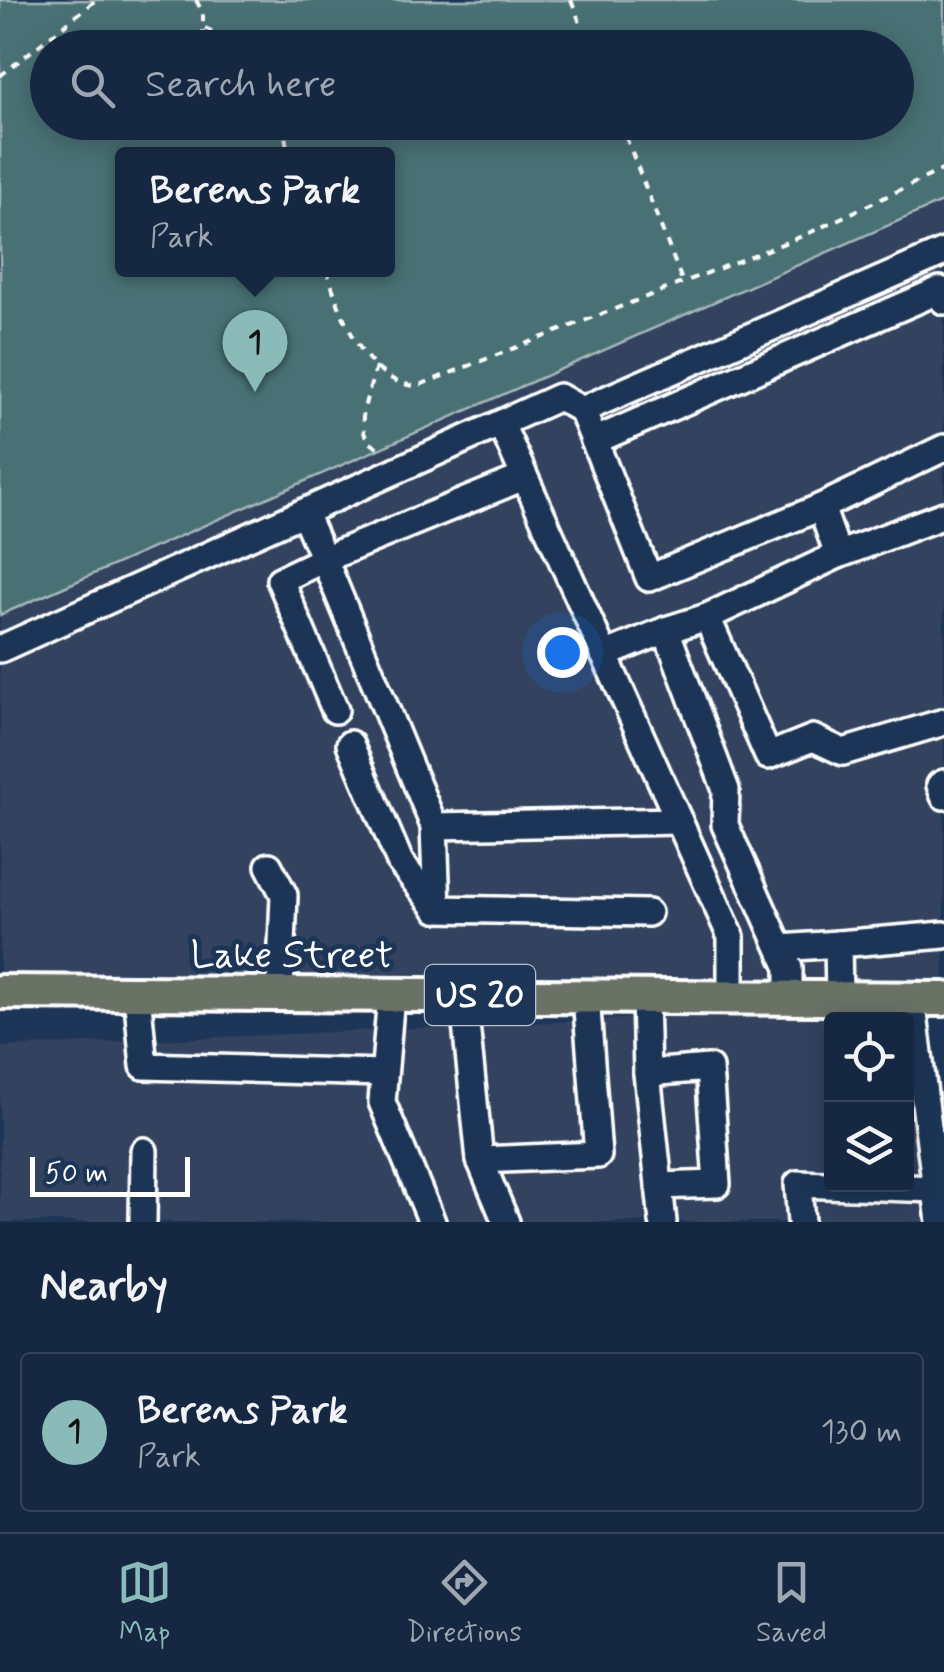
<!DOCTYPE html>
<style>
:root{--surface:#162841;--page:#1f3048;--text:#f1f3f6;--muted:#9ea6b1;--line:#35445a;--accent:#8bbbb9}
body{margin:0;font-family:Mynerve,sans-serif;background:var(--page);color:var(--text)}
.controls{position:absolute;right:30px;bottom:30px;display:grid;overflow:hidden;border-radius:10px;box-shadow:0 5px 25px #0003}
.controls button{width:90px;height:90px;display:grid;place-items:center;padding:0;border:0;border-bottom:2px solid var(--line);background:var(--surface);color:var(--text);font:50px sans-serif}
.scale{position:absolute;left:30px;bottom:25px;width:160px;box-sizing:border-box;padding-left:10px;border:5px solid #fff;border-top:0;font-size:28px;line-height:35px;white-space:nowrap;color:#fff;-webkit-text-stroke:8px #1d3557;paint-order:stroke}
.you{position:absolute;left:562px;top:652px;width:35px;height:35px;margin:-25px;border:8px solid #fff;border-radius:50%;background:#1a73e8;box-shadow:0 0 0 15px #1a73e833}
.badge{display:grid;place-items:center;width:65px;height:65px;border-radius:50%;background:var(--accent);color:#111;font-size:32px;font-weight:700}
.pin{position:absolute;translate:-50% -82px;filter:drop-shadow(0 2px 5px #0008)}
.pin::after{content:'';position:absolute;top:52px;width:35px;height:30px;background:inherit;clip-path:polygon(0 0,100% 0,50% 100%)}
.popup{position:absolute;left:115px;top:147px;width:280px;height:130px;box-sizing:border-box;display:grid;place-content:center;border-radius:10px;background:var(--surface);filter:drop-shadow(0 2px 8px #0005);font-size:32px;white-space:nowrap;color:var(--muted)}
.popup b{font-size:38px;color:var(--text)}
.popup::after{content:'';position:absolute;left:50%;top:100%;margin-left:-20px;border:20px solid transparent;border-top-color:var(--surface)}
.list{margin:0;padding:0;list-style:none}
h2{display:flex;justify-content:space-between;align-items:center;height:130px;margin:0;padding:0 40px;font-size:42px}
h2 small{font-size:32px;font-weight:400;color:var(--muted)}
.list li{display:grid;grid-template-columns:65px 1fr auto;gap:30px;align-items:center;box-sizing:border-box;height:160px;margin:0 20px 20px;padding:0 20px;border:2px solid var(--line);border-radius:10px}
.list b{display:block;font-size:38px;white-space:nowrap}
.list p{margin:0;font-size:32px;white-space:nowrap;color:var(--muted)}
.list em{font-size:32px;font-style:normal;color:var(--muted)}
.icon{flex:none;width:55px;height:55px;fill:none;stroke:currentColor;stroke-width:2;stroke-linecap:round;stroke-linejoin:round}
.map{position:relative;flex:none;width:944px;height:1222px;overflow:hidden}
.search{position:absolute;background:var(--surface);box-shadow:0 5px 25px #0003;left:30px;right:30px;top:30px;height:110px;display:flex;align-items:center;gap:25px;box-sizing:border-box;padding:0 35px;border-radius:55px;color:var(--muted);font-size:38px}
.sheet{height:310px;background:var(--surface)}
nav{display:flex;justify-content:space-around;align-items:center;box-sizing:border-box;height:140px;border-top:2px solid var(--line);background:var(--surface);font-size:28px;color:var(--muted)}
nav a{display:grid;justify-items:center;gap:5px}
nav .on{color:var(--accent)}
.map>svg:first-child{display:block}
.built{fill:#33435f;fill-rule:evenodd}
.green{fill:#497175;stroke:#a4b8ba;stroke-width:2.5;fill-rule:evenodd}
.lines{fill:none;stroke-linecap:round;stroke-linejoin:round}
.minor-casing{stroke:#fff;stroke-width:32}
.major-casing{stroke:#fff;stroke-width:40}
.path{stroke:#fff;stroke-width:4;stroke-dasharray:8 8;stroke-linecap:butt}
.minor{stroke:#1d3557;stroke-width:25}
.major{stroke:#6a7266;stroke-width:32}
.labels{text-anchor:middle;stroke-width:10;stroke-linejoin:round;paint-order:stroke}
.shield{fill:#1d3557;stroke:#bbc2cd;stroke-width:2.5}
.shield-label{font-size:35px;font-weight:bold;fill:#fff}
.street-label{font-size:38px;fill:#fff;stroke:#1d3557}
</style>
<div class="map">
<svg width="944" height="1222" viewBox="0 0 944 1222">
<rect width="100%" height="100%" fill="#1d3557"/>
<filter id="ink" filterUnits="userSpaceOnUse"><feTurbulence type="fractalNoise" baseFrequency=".01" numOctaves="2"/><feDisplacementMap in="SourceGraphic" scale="20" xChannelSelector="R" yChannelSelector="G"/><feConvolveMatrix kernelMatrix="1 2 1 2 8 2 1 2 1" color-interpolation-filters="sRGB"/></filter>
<g filter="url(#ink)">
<!-- built -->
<g class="built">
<path d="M944 201V989L0 983V615Z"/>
<path d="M906 1006 934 1222H0V1047ZM832 1019H906V1184H832Z"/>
</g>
<!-- green -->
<path class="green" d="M0 0H944V201L0 615ZM48 48H896V122H48ZM122 155H388V270H122Z"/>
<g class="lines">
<!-- minor casing -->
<g class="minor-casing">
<g id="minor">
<path d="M582 410 649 578 821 507 944 448"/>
<path d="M501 424 731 937V997"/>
<path d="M594 441 940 290 944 301"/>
<path d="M821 507 838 555"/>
<path d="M304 513 324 559 280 580 335 710"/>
<path d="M707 617 768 756 813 738 843 752 944 722"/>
<path d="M0 649 559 397 582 410 944 252"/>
<path d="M604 655 666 630"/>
<path d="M350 744 400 862 437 909"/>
<path d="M944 783 940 785 944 796"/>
<path d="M434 826 324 559 524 477"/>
<path d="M269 866 284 895 280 994"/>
<path d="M648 913 437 909 434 826 679 821"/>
<path d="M781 948 838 944"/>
<path d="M137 993 144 1066 383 1073"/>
<path d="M391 995 382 1102 432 1222"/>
<path d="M463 995 480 1160 598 1155 586 996"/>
<path d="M645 997 647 1073 663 1222"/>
<path d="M789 997V968L725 825 726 790 666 630 707 617 838 555 944 515"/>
<path d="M839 998 838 944 944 935"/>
<path d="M912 998 940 1222"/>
<path d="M647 1073 709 1068 717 1184 659 1186"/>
<path d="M480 1160 506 1222"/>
<path d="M143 1222 144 1151"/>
<path d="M801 1222 798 1184 936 1189"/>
</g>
</g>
<!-- major casing -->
<g class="major-casing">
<path id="major" d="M0 992 944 999"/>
</g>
<!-- path -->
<g class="path">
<path d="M196 0 203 13V48"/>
<path d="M571 0 590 48"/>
<path d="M205 28 248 48"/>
<path d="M0 76 96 0"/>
<path d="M283 122 288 155"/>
<path d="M620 122 683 283"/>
<path d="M327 270C339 312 365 384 417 386L805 235 944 169"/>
<path d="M376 367C370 392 346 440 383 449"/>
</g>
<!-- minor -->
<use href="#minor" class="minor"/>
<!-- major -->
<use href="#major" class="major"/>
</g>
</g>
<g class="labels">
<!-- shield labels -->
<rect class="shield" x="425" y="965" width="110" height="60" rx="8"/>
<g class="shield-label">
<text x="480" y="1007">US 20</text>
</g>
<!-- street labels -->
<g class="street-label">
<text x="292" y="967">Lake Street</text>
</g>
</g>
</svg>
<div class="controls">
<button><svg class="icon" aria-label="locate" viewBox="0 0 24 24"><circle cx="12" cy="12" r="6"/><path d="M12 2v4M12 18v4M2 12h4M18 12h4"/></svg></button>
<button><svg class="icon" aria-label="layers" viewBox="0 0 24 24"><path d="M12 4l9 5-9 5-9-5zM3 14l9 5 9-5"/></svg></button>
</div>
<div class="scale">50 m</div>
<div class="you"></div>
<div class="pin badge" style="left:255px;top:392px">1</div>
<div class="popup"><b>Berens Park</b>Park</div>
<div class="search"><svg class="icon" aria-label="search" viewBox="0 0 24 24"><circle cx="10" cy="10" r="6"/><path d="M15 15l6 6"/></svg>Search here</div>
</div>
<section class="sheet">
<h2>Nearby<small></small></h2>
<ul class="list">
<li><span class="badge">1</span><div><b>Berens Park</b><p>Park</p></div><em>130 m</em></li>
</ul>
</section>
<nav>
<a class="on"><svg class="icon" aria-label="map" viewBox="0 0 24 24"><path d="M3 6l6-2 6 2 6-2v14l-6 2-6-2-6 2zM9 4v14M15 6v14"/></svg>Map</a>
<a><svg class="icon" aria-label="directions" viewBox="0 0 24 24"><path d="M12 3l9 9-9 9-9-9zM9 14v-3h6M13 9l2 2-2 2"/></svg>Directions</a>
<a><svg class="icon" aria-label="saved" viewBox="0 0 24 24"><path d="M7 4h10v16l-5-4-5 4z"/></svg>Saved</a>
</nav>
